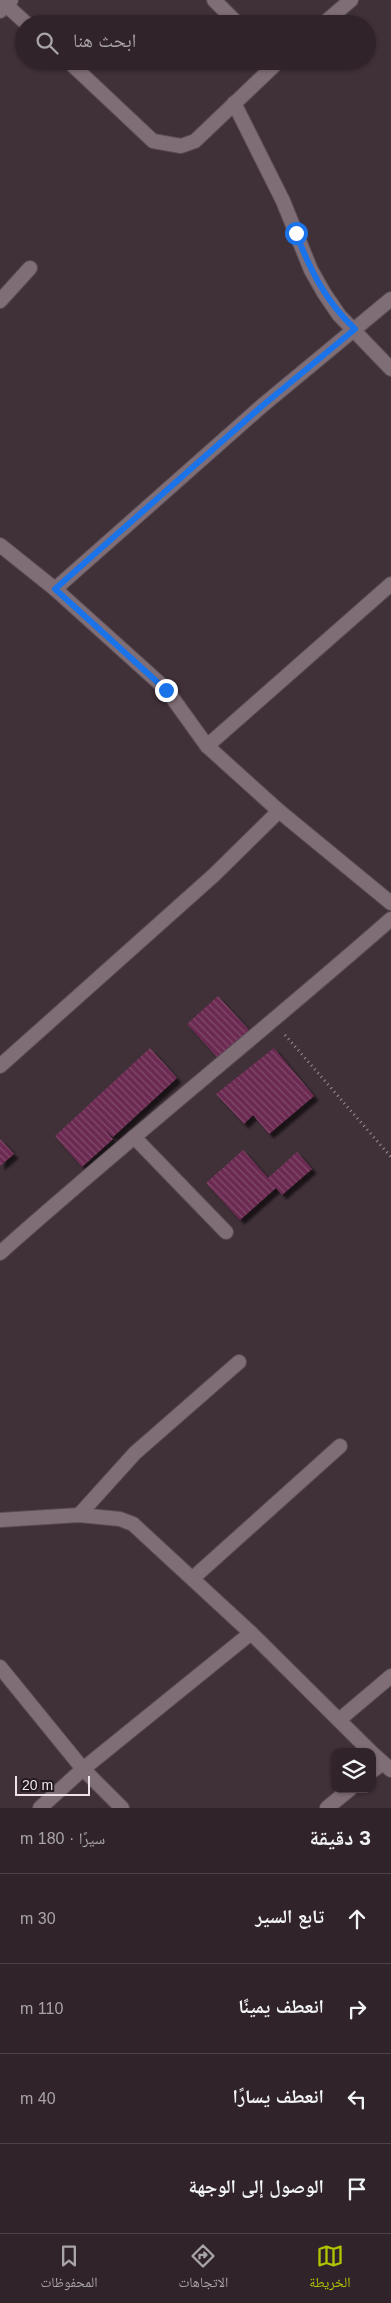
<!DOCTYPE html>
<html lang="ar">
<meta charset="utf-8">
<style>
:root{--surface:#30242a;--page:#3c3036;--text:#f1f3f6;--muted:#a8a4a8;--line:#4b4147;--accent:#b0c500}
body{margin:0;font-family:Helvetica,"Noto Naskh Arabic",sans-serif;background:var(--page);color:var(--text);direction:rtl}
.controls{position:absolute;right:15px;bottom:15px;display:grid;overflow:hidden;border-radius:10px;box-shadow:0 1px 4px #0004}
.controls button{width:45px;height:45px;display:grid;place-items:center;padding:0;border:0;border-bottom:1px solid var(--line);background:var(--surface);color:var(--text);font:25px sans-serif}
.scale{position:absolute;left:15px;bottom:12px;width:75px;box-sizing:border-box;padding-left:5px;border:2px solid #ede2e8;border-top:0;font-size:14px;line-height:18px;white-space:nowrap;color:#ede2e8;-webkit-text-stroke:4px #221a1e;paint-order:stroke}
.stop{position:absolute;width:15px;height:15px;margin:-11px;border:4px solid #1a73e8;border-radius:50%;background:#fff}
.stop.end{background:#1a73e8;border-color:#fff;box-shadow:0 1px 5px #0008}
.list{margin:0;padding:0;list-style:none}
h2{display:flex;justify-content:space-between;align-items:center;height:65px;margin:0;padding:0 20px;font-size:21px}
h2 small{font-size:16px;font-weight:400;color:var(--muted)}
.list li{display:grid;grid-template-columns:32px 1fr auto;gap:15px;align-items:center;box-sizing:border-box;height:90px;padding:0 20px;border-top:1px solid var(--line)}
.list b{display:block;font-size:19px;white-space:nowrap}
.list em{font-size:16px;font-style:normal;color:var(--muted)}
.icon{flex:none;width:28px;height:28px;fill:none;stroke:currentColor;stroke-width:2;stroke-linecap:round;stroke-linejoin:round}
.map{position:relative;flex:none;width:391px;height:1808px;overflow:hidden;direction:ltr}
.search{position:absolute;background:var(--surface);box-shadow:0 1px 4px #0004;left:15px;right:15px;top:15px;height:55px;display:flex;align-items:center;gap:12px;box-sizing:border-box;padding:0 18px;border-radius:28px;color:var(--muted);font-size:19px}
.sheet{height:425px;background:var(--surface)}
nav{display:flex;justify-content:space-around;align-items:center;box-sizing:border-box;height:70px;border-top:1px solid var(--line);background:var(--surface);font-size:14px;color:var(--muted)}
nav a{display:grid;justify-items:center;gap:2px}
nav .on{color:var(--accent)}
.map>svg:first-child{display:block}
.building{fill:url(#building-back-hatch);filter:url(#shadow)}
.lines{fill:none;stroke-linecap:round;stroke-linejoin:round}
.minor-casing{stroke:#5a4d54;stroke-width:16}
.tertiary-casing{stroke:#5a4d54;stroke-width:16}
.path{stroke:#9c8f96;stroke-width:3;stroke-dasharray:1 4;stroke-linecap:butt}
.minor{stroke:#806e77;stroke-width:14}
.tertiary{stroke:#806e77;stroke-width:14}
.route{stroke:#1a73e8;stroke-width:6}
</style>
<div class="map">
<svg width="391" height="1808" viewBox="0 0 391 1808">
<defs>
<pattern id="building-back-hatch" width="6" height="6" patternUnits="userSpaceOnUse" patternTransform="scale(1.25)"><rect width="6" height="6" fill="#6c2c52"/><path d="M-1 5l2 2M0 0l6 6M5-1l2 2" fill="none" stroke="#814a6b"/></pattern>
<filter id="shadow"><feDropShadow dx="4.5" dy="4.5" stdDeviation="1" flood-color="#0009"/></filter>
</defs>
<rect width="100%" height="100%" fill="#403038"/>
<!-- building -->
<g class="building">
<path d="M218 996 249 1030 218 1058 187 1024Z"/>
<path d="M150 1048 177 1078 113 1137 105 1130 113 1139 82 1167 55 1136Z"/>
<path d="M274 1048 314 1096 269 1134 253 1115 244 1124 216 1094Z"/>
<path d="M0 1139 14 1154 0 1166Z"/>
<path d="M243 1150 268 1178 297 1152 312 1169 282 1195 276 1188 240 1220 206 1183Z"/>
</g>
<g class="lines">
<!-- minor casing -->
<g class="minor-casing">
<g id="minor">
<path d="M214 0 238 24"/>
<path d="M6 5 27 24"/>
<path d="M323 24 351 0"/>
<path d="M68 61 153 141 181 146 195 141 279 61"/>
<path d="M234 103 283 201 311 270 324 293 339 315 391 369"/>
<path d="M0 301 30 268"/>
<path d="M0 545 55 589 166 689 207 746 279 811 391 903"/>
<path d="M55 589 263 405 391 299"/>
<path d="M207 746 391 584"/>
<path d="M0 1066 214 875 279 811"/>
<path d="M134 1137 226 1232"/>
<path d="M0 1253C128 1139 262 1032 391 919"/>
<path d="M79 1515 135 1453 239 1362"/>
<path d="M0 1520 79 1515 120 1519 133 1524 251 1633 371 1752"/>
<path d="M193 1578 340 1446"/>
<path d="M0 1667 83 1769 122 1808"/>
<path d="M339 1720 391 1676"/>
<path d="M372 1753 391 1770"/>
<path d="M372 1771 383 1763"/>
<path d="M40 1808 83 1769 251 1633"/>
<path d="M327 1808 350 1789"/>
</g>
</g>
<!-- tertiary casing -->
<g class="tertiary-casing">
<path id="tertiary" d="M0 11 11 0"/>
</g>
<!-- path -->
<path class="path" d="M285 1035 391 1157"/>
<!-- minor -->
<use href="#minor" class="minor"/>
<!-- tertiary -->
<use href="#tertiary" class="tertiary"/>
</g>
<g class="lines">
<!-- route -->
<path class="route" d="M166 690 55 589 262 406 355 329C326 302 310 270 296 233"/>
</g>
</svg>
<div class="controls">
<button><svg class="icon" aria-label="layers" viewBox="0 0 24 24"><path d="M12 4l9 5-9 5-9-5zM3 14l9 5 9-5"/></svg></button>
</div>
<div class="scale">20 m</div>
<div class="stop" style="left:296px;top:233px"></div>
<div class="stop end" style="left:166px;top:690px"></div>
<div class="search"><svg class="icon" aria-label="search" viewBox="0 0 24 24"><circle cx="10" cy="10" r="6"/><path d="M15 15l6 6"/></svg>ابحث هنا</div>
</div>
<section class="sheet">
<h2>3 دقيقة<small>سيرًا · 180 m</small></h2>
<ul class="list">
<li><svg class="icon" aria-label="ahead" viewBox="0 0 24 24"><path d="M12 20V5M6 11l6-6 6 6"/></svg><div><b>تابع السير</b></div><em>30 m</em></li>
<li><svg class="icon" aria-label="right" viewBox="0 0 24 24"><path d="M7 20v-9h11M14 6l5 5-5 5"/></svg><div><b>انعطف يمينًا</b></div><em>110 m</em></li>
<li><svg class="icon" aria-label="left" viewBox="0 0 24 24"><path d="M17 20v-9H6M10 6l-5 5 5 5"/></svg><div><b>انعطف يسارًا</b></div><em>40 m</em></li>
<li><svg class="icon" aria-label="arrive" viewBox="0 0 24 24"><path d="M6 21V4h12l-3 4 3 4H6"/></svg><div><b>الوصول إلى الوجهة</b></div></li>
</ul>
</section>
<nav>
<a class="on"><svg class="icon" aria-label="map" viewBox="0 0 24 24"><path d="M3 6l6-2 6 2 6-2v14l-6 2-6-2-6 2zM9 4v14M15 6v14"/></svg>الخريطة</a>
<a><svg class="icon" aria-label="directions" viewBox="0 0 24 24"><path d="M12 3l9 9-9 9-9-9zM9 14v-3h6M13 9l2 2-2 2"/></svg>الاتجاهات</a>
<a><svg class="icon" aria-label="saved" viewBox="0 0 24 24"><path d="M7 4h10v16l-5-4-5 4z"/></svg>المحفوظات</a>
</nav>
